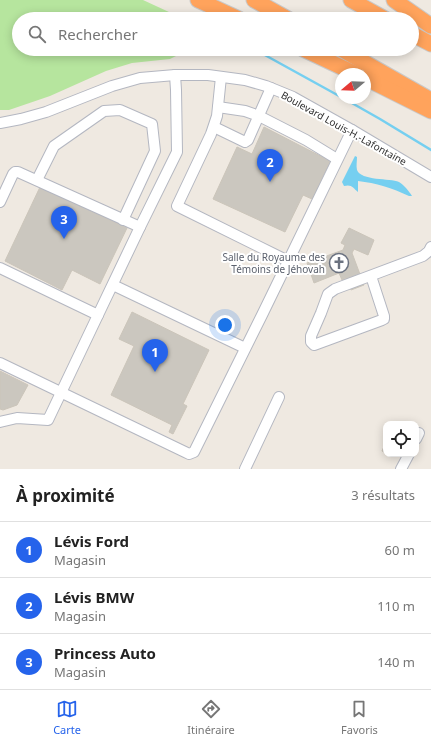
<!DOCTYPE html>
<html lang="fr">
<meta charset="utf-8">
<style>
:root{--surface:#fff;--page:#f6f6f6;--text:#222;--muted:#767676;--line:#e0e0e0;--accent:#2563eb}
body{margin:0;font-family:"Noto Sans",sans-serif;background:var(--page);color:var(--text)}
.controls{position:absolute;right:12px;bottom:12px;display:grid;overflow:hidden;border-radius:8px;box-shadow:0 2px 10px #0003}
.controls button{width:36px;height:36px;display:grid;place-items:center;padding:0;border:0;border-bottom:1px solid var(--line);background:var(--surface);color:var(--text);font:20px sans-serif}
.compass{position:absolute;left:335px;top:68px;width:36px;height:36px;border-radius:50%;background:var(--surface);box-shadow:0 2px 10px #0003;rotate:251deg}
.you{position:absolute;left:225px;top:325px;width:14px;height:14px;margin:-10px;border:3px solid #fff;border-radius:50%;background:#1a73e8;box-shadow:0 0 0 6px #1a73e833}
.badge{display:grid;place-items:center;width:26px;height:26px;border-radius:50%;background:var(--accent);color:#fff;font-size:13px;font-weight:700}
.pin{position:absolute;translate:-50% -33px;filter:drop-shadow(0 1px 2px #0008)}
.pin::after{content:'';position:absolute;top:21px;width:14px;height:12px;background:inherit;clip-path:polygon(0 0,100% 0,50% 100%)}
.list{margin:0;padding:0;list-style:none}
h2{display:flex;justify-content:space-between;align-items:center;height:52px;margin:0;padding:0 16px;font-size:17px}
h2 small{font-size:13px;font-weight:400;color:var(--muted)}
.list li{display:grid;grid-template-columns:26px 1fr auto;gap:12px;align-items:center;box-sizing:border-box;height:56px;padding:0 16px;border-top:1px solid var(--line)}
.list b{display:block;font-size:15px;white-space:nowrap}
.list p{margin:0;font-size:13px;white-space:nowrap;color:var(--muted)}
.list em{font-size:13px;font-style:normal;color:var(--muted)}
.icon{flex:none;width:22px;height:22px;fill:none;stroke:currentColor;stroke-width:2;stroke-linecap:round;stroke-linejoin:round}
.map{position:relative;flex:none;width:431px;height:469px;overflow:hidden}
.search{position:absolute;background:var(--surface);box-shadow:0 2px 10px #0003;left:12px;right:12px;top:12px;height:44px;display:flex;align-items:center;gap:10px;box-sizing:border-box;padding:0 14px;border-radius:22px;color:var(--muted);font-size:15px}
.sheet{height:220px;background:var(--surface)}
nav{display:flex;justify-content:space-around;align-items:center;box-sizing:border-box;height:56px;border-top:1px solid var(--line);background:var(--surface);font-size:11px;color:var(--muted)}
nav a{display:grid;justify-items:center;gap:2px}
nav .on{color:var(--accent)}
.map>svg:first-child{display:block}
.green{fill:#b6e59e}
.water{fill:#75cff0}
.lines{fill:none;stroke-linecap:round;stroke-linejoin:round}
.stream{stroke:#75cff0;stroke-width:2.5}
.building{fill:#cbc7bf;stroke:#cbc5ba}
.minor-casing{stroke:#b4b7c1;stroke-width:12}
.highway-casing{stroke:#c9c9c9;stroke-width:17}
.minor{stroke:#fff;stroke-width:10}
.highway{stroke:#ffa35c;stroke-width:15}
.labels{text-anchor:middle;stroke-width:4;stroke-linejoin:round;paint-order:stroke}
.street-label{font-size:10px;fill:#2e2e2e;stroke:#fff}
.worship-label{font-size:10px;fill:#5b616d;stroke:#fff;text-anchor:end}
</style>
<div class="map">
<svg width="431" height="469" viewBox="0 0 431 469">
<rect width="100%" height="100%" fill="#efe9e1"/>
<!-- green -->
<path class="green" d="M0 0H143L182 18 183 19H19V49H183L178 55 170 59 132 63 106 71 50 96 9 110H0Z"/>
<!-- water -->
<path class="water" d="M355 156 357 157C357 161 356 166 357 170 361 181 390 178 399 182 404 185 409 191 412 196H409C392 188 376 183 358 181V192C353 188 352 184 344 186L342 182Z"/>
<g class="lines">
<!-- stream -->
<g class="stream">
<path d="M236 49 263 54 341 97"/>
<path d="M343 98 380 119 431 150"/>
</g>
</g>
<!-- building -->
<g class="building">
<path d="M264 127 330 161 312 199 303 195 285 232 213 199 237 147 252 154Z"/>
<path d="M40 187 127 228 100 284 72 270 62 290 5 261Z"/>
<path d="M349 228 374 240 368 255 354 249 352 253 364 285 351 290 346 278 342 280 339 273 314 283 307 263 343 250 345 245 341 243Z"/>
<path d="M132 312 209 350 183 404 187 406 173 434 169 432 172 425 111 395 134 346 119 339Z"/>
<path d="M0 371 28 385 17 405 3 410 0 409Z"/>
<path d="M386 442V453L382 451Z"/>
</g>
<g class="lines">
<!-- minor casing -->
<g class="minor-casing">
<g id="minor">
<path d="M221 77 217 116 211 134 177 206 288 261"/>
<path d="M218 107 245 111 259 116 306 140 337 159"/>
<path d="M0 123 21 119 46 112 112 86 140 78 175 75H208L245 80 266 86 293 97 352 130 431 177"/>
<path d="M214 127 245 142 248 140 271 88"/>
<path d="M37 180 54 146 104 111 120 110 152 124 155 151 123 220"/>
<path d="M0 202 13 174 15 172H18L140 227"/>
<path d="M0 268 98 315 140 227 177 152 176 90 175 75"/>
<path d="M371 276 384 316V319L382 320 314 345 311 342V336L321 313 328 294 335 289 423 256 429 251 431 247"/>
<path d="M113 285 245 348"/>
<path d="M0 363 185 452 189 454 194 452 262 315 352 130"/>
<path d="M0 422 17 418 48 420 98 315"/>
<path d="M416 439 419 433"/>
<path d="M245 469 279 397"/>
<path d="M401 469 409 454"/>
</g>
</g>
<!-- highway casing -->
<g class="highway-casing">
<g id="highway">
<path d="M198 0 239 19"/>
<path d="M254 0 288 19"/>
<path d="M351 0 385 19"/>
<path d="M394 0 431 26"/>
<path d="M412 34 431 44"/>
<path d="M303 49 356 74"/>
<path d="M341 49 431 100"/>
<path d="M365 78 431 111"/>
</g>
</g>
<!-- minor -->
<use href="#minor" class="minor"/>
<!-- highway -->
<use href="#highway" class="highway"/>
</g>
<!-- icons -->
<defs>
<g id="church-ring" transform="scale(1)"><circle r="9.5" fill="#fff" stroke="#6b7280" stroke-width="1.5"/><path d="M-1.2-6h2.4v3.5h3.3v2.4h-3.3V6h-2.4V-.1h-3.3v-2.4h3.3Z" fill="#6b7280"/></g>
</defs>
<g fill-rule="evenodd">
<use href="#church-ring" x="339" y="263"/>
</g>
<g class="labels">
<!-- street labels -->
<g class="street-label">
<text transform="translate(344 128) rotate(29)" y="4">Boulevard Louis-H.-Lafontaine</text>
</g>
<!-- worship labels -->
<g class="worship-label">
<text x="325" y="261">Salle du Royaume des<tspan x="325" dy="12">Témoins de Jéhovah</tspan></text>
</g>
</g>
</svg>
<div class="controls">
<button><svg class="icon" aria-label="locate" viewBox="0 0 24 24"><circle cx="12" cy="12" r="6"/><path d="M12 2v4M12 18v4M2 12h4M18 12h4"/></svg></button>
</div>
<svg class="compass" viewBox="-18 -18 36 36"><path d="M0-13l5 13h-10z" fill="#e53935"/><path d="M0 13l5-13h-10z" fill="#767676"/></svg>
<div class="you"></div>
<div class="pin badge" style="left:155px;top:372px">1</div>
<div class="pin badge" style="left:270px;top:182px">2</div>
<div class="pin badge" style="left:64px;top:239px">3</div>
<div class="search"><svg class="icon" aria-label="search" viewBox="0 0 24 24"><circle cx="10" cy="10" r="6"/><path d="M15 15l6 6"/></svg>Rechercher</div>
</div>
<section class="sheet">
<h2>À proximité<small>3 résultats</small></h2>
<ul class="list">
<li><span class="badge">1</span><div><b>Lévis Ford</b><p>Magasin</p></div><em>60 m</em></li>
<li><span class="badge">2</span><div><b>Lévis BMW</b><p>Magasin</p></div><em>110 m</em></li>
<li><span class="badge">3</span><div><b>Princess Auto</b><p>Magasin</p></div><em>140 m</em></li>
</ul>
</section>
<nav>
<a class="on"><svg class="icon" aria-label="map" viewBox="0 0 24 24"><path d="M3 6l6-2 6 2 6-2v14l-6 2-6-2-6 2zM9 4v14M15 6v14"/></svg>Carte</a>
<a><svg class="icon" aria-label="directions" viewBox="0 0 24 24"><path d="M12 3l9 9-9 9-9-9zM9 14v-3h6M13 9l2 2-2 2"/></svg>Itinéraire</a>
<a><svg class="icon" aria-label="saved" viewBox="0 0 24 24"><path d="M7 4h10v16l-5-4-5 4z"/></svg>Favoris</a>
</nav>
